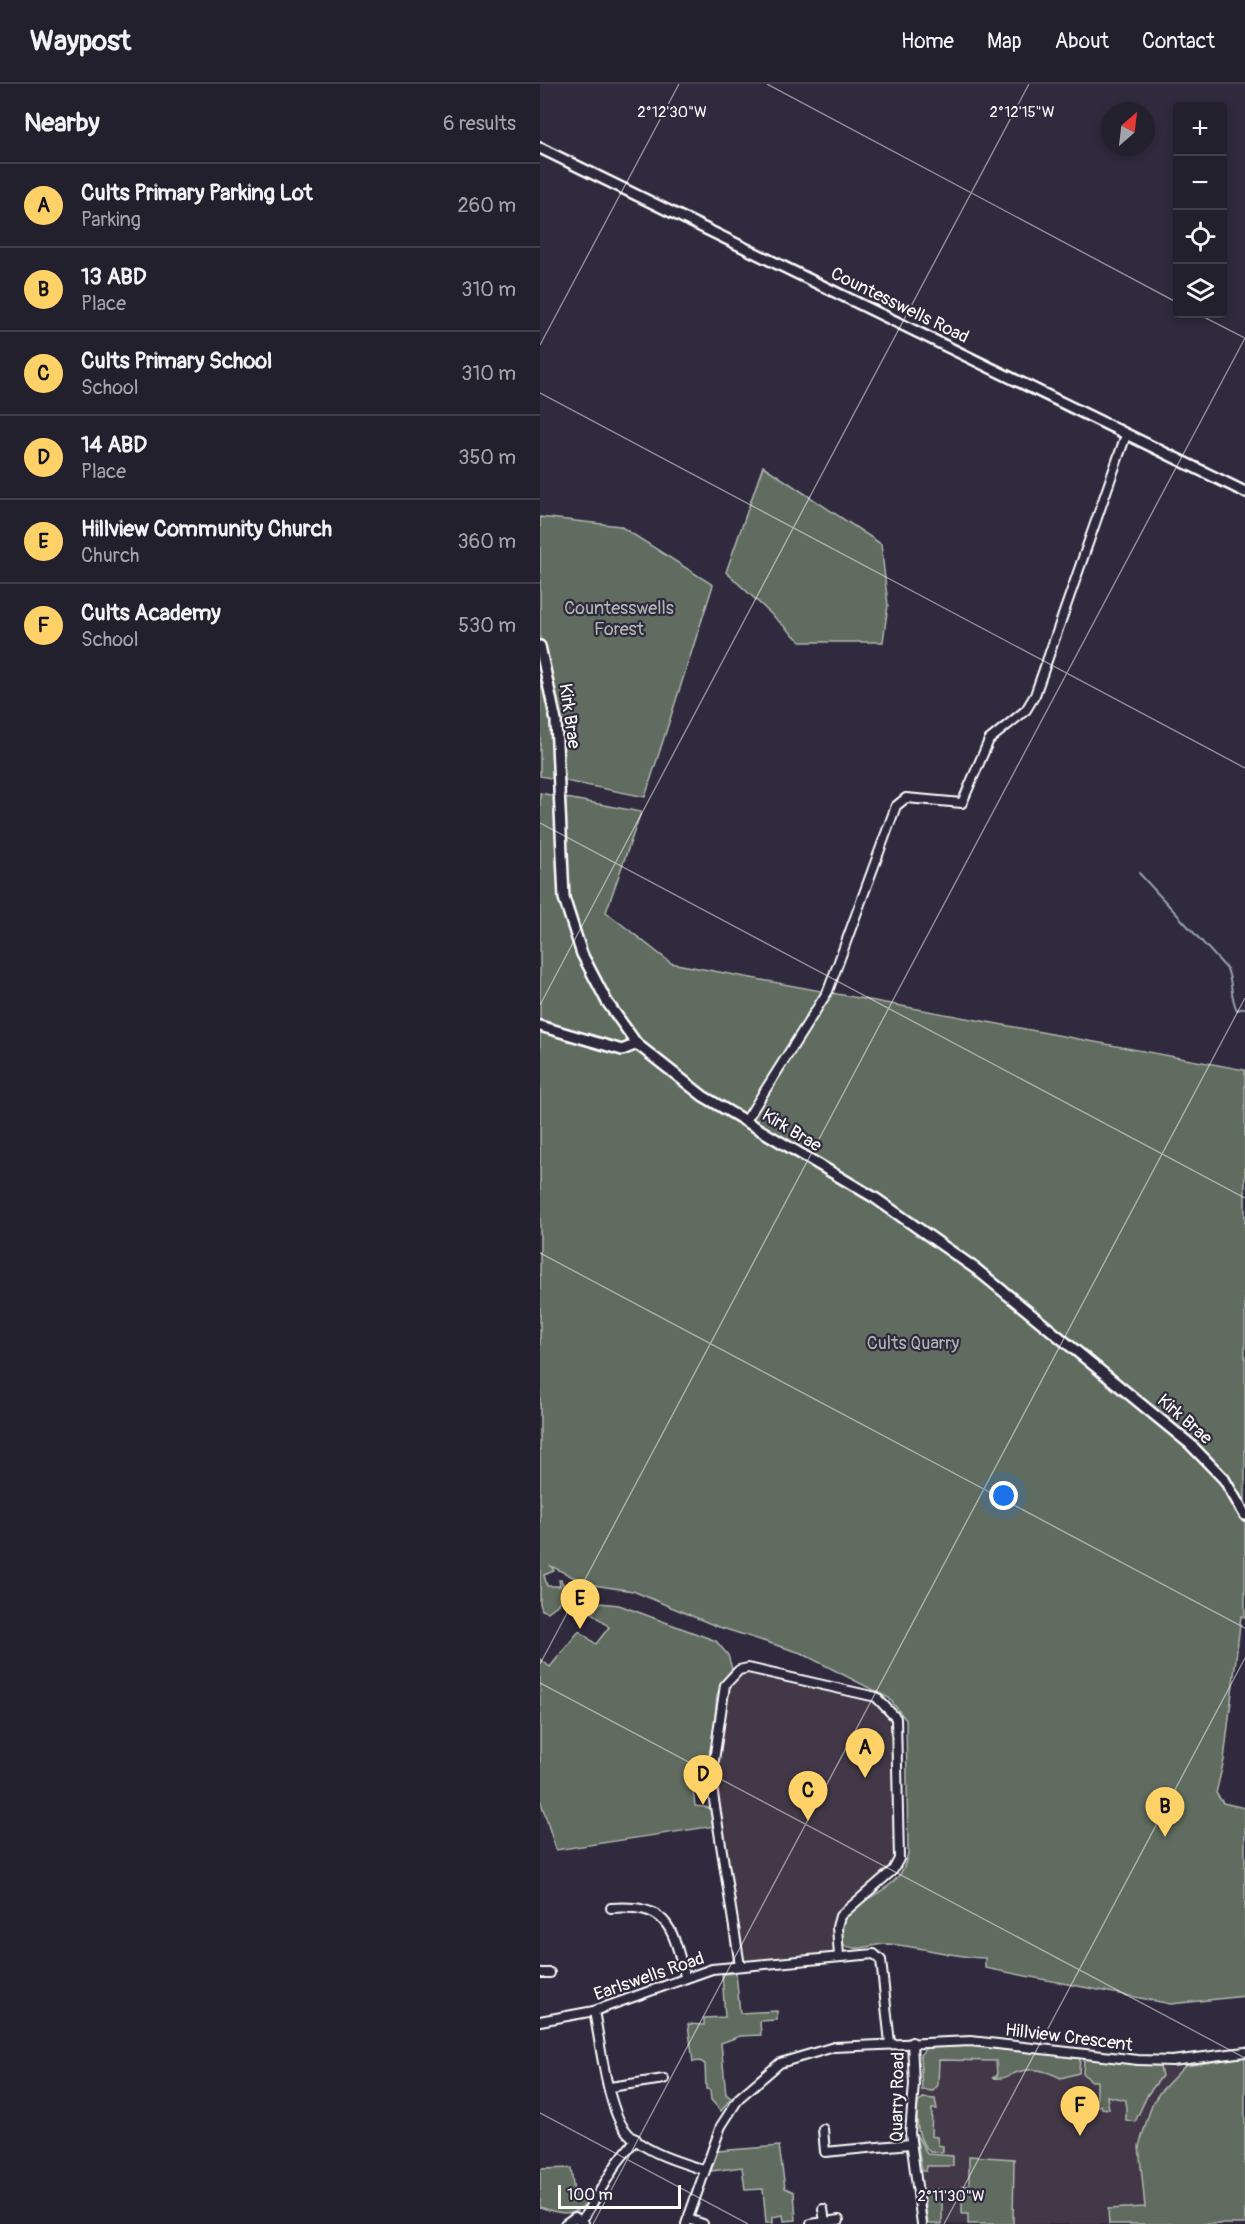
<!DOCTYPE html>
<meta charset="utf-8">
<style>
:root{--surface:#23202e;--page:#2f2d3a;--text:#f1f3f6;--muted:#a3a3aa;--line:#403e4a;--accent:#ffd166}
body{margin:0;font-family:Pangolin,sans-serif;background:var(--page);color:var(--text)}
.controls{position:absolute;right:18px;top:18px;display:grid;overflow:hidden;border-radius:6px;box-shadow:0 3px 9px #0003}
.controls button{width:54px;height:54px;display:grid;place-items:center;padding:0;border:0;border-bottom:2px solid var(--line);background:var(--surface);color:var(--text);font:30px sans-serif}
.compass{position:absolute;left:561px;top:18px;width:54px;height:54px;border-radius:50%;background:var(--surface);box-shadow:0 3px 9px #0003;rotate:28deg}
.scale{position:absolute;left:18px;bottom:15px;width:123px;box-sizing:border-box;padding-left:6px;border:3px solid #fff;border-top:0;font-size:16px;line-height:21px;white-space:nowrap;color:#fff;-webkit-text-stroke:4px #2f2a3d;paint-order:stroke}
.you{position:absolute;left:464px;top:1412px;width:21px;height:21px;margin:-15px;border:4px solid #fff;border-radius:50%;background:#1a73e8;box-shadow:0 0 0 9px #1a73e833}
.badge{display:grid;place-items:center;width:39px;height:39px;border-radius:50%;background:var(--accent);color:#111;font-size:20px;font-weight:700}
.pin{position:absolute;translate:-50% -50px;filter:drop-shadow(0 2px 3px #0008)}
.pin::after{content:'';position:absolute;top:32px;width:21px;height:18px;background:inherit;clip-path:polygon(0 0,100% 0,50% 100%)}
.list{margin:0;padding:0;list-style:none}
h2{display:flex;justify-content:space-between;align-items:center;height:78px;margin:0;padding:0 24px;font-size:26px}
h2 small{font-size:20px;font-weight:400;color:var(--muted)}
.list li{display:grid;grid-template-columns:39px 1fr auto;gap:18px;align-items:center;box-sizing:border-box;height:84px;padding:0 24px;border-top:2px solid var(--line)}
.list b{display:block;font-size:22px;white-space:nowrap}
.list p{margin:0;font-size:20px;white-space:nowrap;color:var(--muted)}
.list em{font-size:20px;font-style:normal;color:var(--muted)}
.icon{flex:none;width:33px;height:33px;fill:none;stroke:currentColor;stroke-width:2;stroke-linecap:round;stroke-linejoin:round}
.map{position:relative;flex:none;width:705px;height:2140px;overflow:hidden}
header{display:flex;align-items:center;gap:36px;box-sizing:border-box;height:84px;padding:0 30px;background:var(--surface);border-bottom:2px solid var(--line)}
header strong{font-size:28px}
nav{display:flex;gap:33px;margin-inline-start:auto;font-size:21px}
main{display:flex}
aside{flex:1;background:var(--surface)}
.map>svg:first-child{display:block}
.built{fill:#423946}
.green{fill:#616c60;stroke:#b0b6b0;stroke-width:1.5}
.lines{fill:none;stroke-linecap:round;stroke-linejoin:round}
.stream{stroke:#95a1af;stroke-width:2}
.minor-casing{stroke:#fff;stroke-width:12}
.tertiary-casing{stroke:#fff;stroke-width:14}
.minor{stroke:#2f2a3d;stroke-width:8}
.tertiary{stroke:#2f2a3d;stroke-width:9}
.ticks{fill:none;stroke:#fff;stroke-width:1.5;stroke-opacity:0.45}
.labels{text-anchor:middle;stroke-width:4.5;stroke-linejoin:round;paint-order:stroke}
.street-label{font-size:18px;fill:#fff;stroke:#2f2a3d}
.park-label{font-size:18px;fill:#b0b6b0;stroke:#2f2a3d}
.ticks-label{font-size:15px;text-anchor:middle;fill:#fff;stroke:#2f2a3d;stroke-width:4.5;stroke-linejoin:round;paint-order:stroke}
</style>
<header>
<strong>Waypost</strong>
<nav><a>Home</a><a>Map</a><a>About</a><a>Contact</a></nav>
</header>
<main>
<aside>
<h2>Nearby<small>6 results</small></h2>
<ul class="list">
<li><span class="badge">A</span><div><b>Cults Primary Parking Lot</b><p>Parking</p></div><em>260 m</em></li>
<li><span class="badge">B</span><div><b>13 ABD</b><p>Place</p></div><em>310 m</em></li>
<li><span class="badge">C</span><div><b>Cults Primary School</b><p>School</p></div><em>310 m</em></li>
<li><span class="badge">D</span><div><b>14 ABD</b><p>Place</p></div><em>350 m</em></li>
<li><span class="badge">E</span><div><b>Hillview Community Church</b><p>Church</p></div><em>360 m</em></li>
<li><span class="badge">F</span><div><b>Cults Academy</b><p>School</p></div><em>530 m</em></li>
</ul>
</aside>
<div class="map">
<svg width="705" height="2140" viewBox="0 0 705 2140">
<rect width="100%" height="100%" fill="#2f2a3d"/>
<filter id="ink" filterUnits="userSpaceOnUse"><feTurbulence type="fractalNoise" baseFrequency=".0167" numOctaves="2"/><feDisplacementMap in="SourceGraphic" scale="12" xChannelSelector="R" yChannelSelector="G"/><feConvolveMatrix kernelMatrix="1 2 1 2 8 2 1 2 1" color-interpolation-filters="sRGB"/></filter>
<g filter="url(#ink)">
<!-- built -->
<g class="built">
<path d="M208 1584 336 1613 356 1634 359 1775 300 1832 299 1872 200 1882 171 1697 181 1613 191 1592Z"/>
<path d="M387 1963 458 1964 620 1982H645L705 1973V2140H388L376 2054 381 1999 380 1971Z"/>
</g>
<!-- green -->
<g class="green">
<path d="M223 382 341 460 348 521 343 558H261L186 488Z"/>
<path d="M0 433 80 442 173 501 105 713 0 692Z"/>
<path d="M0 709 101 728 66 828 131 879 705 986V1533L701 1532 684 1676 676 1709 683 1719 705 1724V1912L631 1920 445 1884V1874C411 1873 381 1862 347 1860 330 1860 316 1870 301 1859 299 1815 333 1820 356 1795 363 1788 366 1779 368 1769L366 1636 349 1614 261 1569 176 1542 93 1507 47 1500 11 1482 14 1487 4 1491 7 1502H20L19 1496H21L26 1506 17 1521 8 1528 2 1526 0 1519Z"/>
<path d="M33 1506 50 1518 79 1521 176 1557 188 1571 192 1585 184 1595 177 1611 168 1704H153L155 1722 171 1724 175 1742 16 1766 0 1715V1575L10 1583 39 1547 56 1560 69 1543 52 1529 55 1525Z"/>
<path d="M196 1889 200 1929 237 1927V1936L220 1937 221 1951 200 1952 181 1959 186 2010 191 2014 181 2027 171 2016 170 2006 166 2005 165 1980 160 1977 153 1978 148 1940 164 1941V1934L185 1933 182 1890Z"/>
<path d="M420 1961 540 1974 539 1989 521 1994C506 1987 493 1982 475 1989 466 1993 463 1995 452 1994L457 1992 456 1977 399 1976 398 2001 393 2007 382 2006 380 1971 387 1963Z"/>
<path d="M705 1973V2140H569L568 2125 605 2123 599 2062 612 2020 620 2008 645 1982Z"/>
<path d="M544 1975 620 1982 622 1992 608 2010 595 2038 586 2036V2016L567 2012 569 2025 562 2024 561 2021 557 2023V1997H552L543 1990Z"/>
<path d="M383 2014 395 2015 397 2025H392L391 2052 397 2053 398 2061 403 2062V2068H390C376 2056 376 2035 378 2019Z"/>
<path d="M376 2050 387 2070 413 2072V2082H387L386 2087H382Z"/>
<path d="M239 2062 245 2104 254 2108 256 2136 244 2137 243 2131 233 2133V2139H226L223 2105 205 2106 202 2083 171 2087 177 2067Z"/>
<path d="M429 2072 474 2075 473 2140H428V2130H422V2102H429Z"/>
<path d="M31 2084 34 2109 49 2116C35 2134 19 2130 0 2123V2085Z"/>
<path d="M403 2105 407 2109H402V2140H388L384 2111 389 2106Z"/>
</g>
<g class="lines">
<!-- stream -->
<path class="stream" d="M599 789 687 885C693 899 690 913 697 926L705 924"/>
<!-- minor casing -->
<g class="minor-casing">
<g id="minor">
<path d="M205 1038 288 907 356 722 366 714 422 719 449 656 486 626 495 611 586 351"/>
<path d="M71 1824C129 1820 132 1843 145 1892"/>
<path d="M200 1882 171 1697 185 1601 199 1586 208 1584 336 1613 356 1634 359 1775 353 1786 300 1832 297 1843 299 1872"/>
<path d="M0 1889H10"/>
<path d="M54 1927C60 1958 67 2019 83 2043 99 2067 139 2078 164 2086"/>
<path d="M0 1937 54 1927 172 1885 334 1870 341 1876 350 1959"/>
<path d="M372 1958 374 2000 370 2049 382 2140"/>
<path d="M70 2003 124 1995"/>
<path d="M283 2045 285 2068 370 2060"/>
<path d="M283 2125 285 2138"/>
<path d="M148 2135 163 2140"/>
<path d="M42 2136 77 2079 96 2055"/>
<path d="M25 2140 35 2133 44 2139"/>
<path d="M146 2140 181 2042 199 2014 240 1979 294 1963 431 1957 598 1976 632 1977 705 1968"/>
<path d="M271 2140 299 2136"/>
</g>
</g>
<!-- tertiary casing -->
<g class="tertiary-casing">
<g id="tertiary">
<path d="M0 64 705 408"/>
<path d="M0 562 16 637 24 814 42 870 67 918 97 960 163 1012 335 1114 436 1185 650 1360 684 1395 705 1431"/>
<path d="M0 942 82 966 97 960"/>
</g>
</g>
<!-- minor -->
<use href="#minor" class="minor"/>
<!-- tertiary -->
<use href="#tertiary" class="tertiary"/>
</g>
</g>
<!-- ticks -->
<path class="ticks" d="M227 0 638 219M658 230 705 254M0 261 139 0M0 309 705 684M0 739 705 1114M0 921 489 0M0 1169 705 1544M0 1580 705 254M0 1599 705 1974M0 2029 208 2140M53 2140 705 914M404 2140 705 1574"/>
<g class="labels">
<!-- street labels -->
<g class="street-label">
<text transform="translate(360 221) rotate(26)" y="6">Countesswells Road</text>
<text transform="translate(30 632) rotate(82)" y="6">Kirk Brae</text>
<text transform="translate(252 1046) rotate(31)" y="6">Kirk Brae</text>
<text transform="translate(645 1335) rotate(41)" y="6">Kirk Brae</text>
<text transform="translate(109 1892) rotate(-19)" y="6">Earlswells Road</text>
<text transform="translate(529 1953) rotate(7)" y="6">Hillview Crescent</text>
<text transform="translate(357 2013) rotate(-89)" y="6">Quarry Road</text>
</g>
<!-- park labels -->
<g class="park-label">
<text x="79" y="530">Countesswells<tspan x="79" dy="21">Forest</tspan></text>
<text x="373" y="1265">Cults Quarry</text>
</g>
</g>
<g class="ticks-label">
<text x="132" y="33">2°12'30"W</text>
<text x="482" y="33">2°12'15"W</text>
<text x="411" y="2117">2°11'30"W</text>
</g>
</svg>
<div class="controls">
<button>+</button>
<button>−</button>
<button><svg class="icon" aria-label="locate" viewBox="0 0 24 24"><circle cx="12" cy="12" r="6"/><path d="M12 2v4M12 18v4M2 12h4M18 12h4"/></svg></button>
<button><svg class="icon" aria-label="layers" viewBox="0 0 24 24"><path d="M12 4l9 5-9 5-9-5zM3 14l9 5 9-5"/></svg></button>
</div>
<svg class="compass" viewBox="-18 -18 36 36"><path d="M0-13l5 13h-10z" fill="#e53935"/><path d="M0 13l5-13h-10z" fill="#a3a3aa"/></svg>
<div class="scale">100 m</div>
<div class="you"></div>
<div class="pin badge" style="left:325px;top:1694px">A</div>
<div class="pin badge" style="left:625px;top:1753px">B</div>
<div class="pin badge" style="left:268px;top:1737px">C</div>
<div class="pin badge" style="left:163px;top:1721px">D</div>
<div class="pin badge" style="left:40px;top:1545px">E</div>
<div class="pin badge" style="left:540px;top:2052px">F</div>
</div>
</main>
